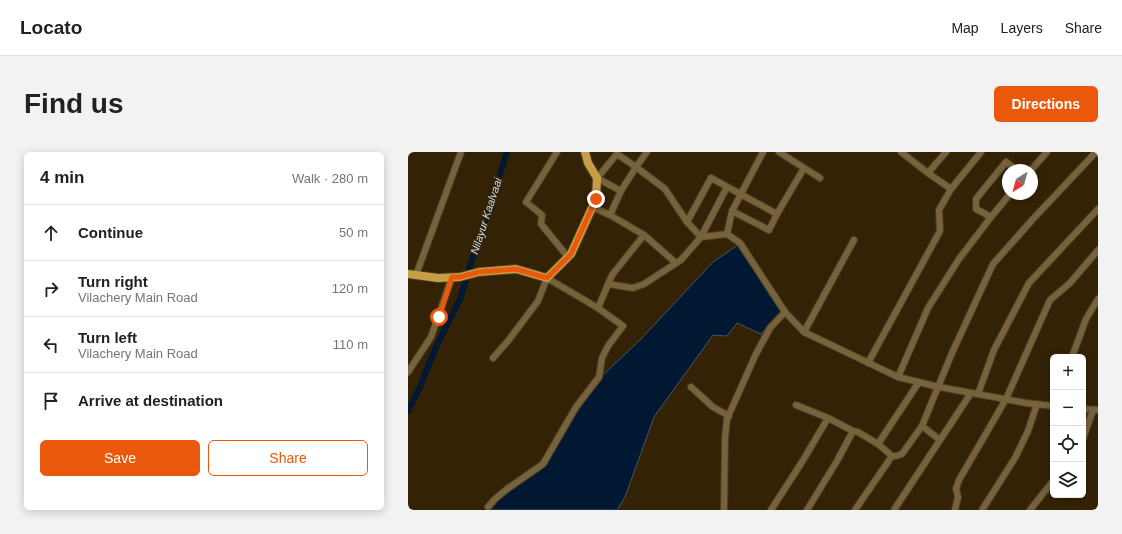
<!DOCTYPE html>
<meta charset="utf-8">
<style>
:root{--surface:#fff;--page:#f2f2f2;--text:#202124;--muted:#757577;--line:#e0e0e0;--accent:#ea580c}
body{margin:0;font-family:Arial,sans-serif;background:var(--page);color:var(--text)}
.controls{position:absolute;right:12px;bottom:12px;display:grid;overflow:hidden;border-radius:6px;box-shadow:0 2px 10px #0003}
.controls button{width:36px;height:36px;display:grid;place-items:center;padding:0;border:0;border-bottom:1px solid var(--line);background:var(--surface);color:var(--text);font:20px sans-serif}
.compass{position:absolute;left:594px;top:12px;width:36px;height:36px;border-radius:50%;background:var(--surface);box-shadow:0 2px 10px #0003;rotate:216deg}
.stop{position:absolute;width:12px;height:12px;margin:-9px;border:3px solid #ea580c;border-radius:50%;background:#fff}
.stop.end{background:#ea580c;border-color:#fff;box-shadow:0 1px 4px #0008}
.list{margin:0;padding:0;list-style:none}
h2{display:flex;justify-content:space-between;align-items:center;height:52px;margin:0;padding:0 16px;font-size:17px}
h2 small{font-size:13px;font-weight:400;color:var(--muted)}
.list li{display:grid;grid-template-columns:26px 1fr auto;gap:12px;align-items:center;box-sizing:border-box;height:56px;padding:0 16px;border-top:1px solid var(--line)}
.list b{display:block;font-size:15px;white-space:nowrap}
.list p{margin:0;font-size:13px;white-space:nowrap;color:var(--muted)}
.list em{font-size:13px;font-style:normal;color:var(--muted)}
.actions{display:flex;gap:8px;padding:12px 16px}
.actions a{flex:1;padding:9px 0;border:1px solid var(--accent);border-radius:6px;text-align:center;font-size:14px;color:var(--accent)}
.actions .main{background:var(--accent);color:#fff}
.icon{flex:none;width:22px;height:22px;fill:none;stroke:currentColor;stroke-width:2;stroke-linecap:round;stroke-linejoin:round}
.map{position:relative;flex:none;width:690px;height:358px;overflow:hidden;border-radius:6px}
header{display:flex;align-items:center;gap:24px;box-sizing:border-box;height:56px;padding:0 20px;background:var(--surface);border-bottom:1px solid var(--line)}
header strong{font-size:19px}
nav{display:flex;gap:22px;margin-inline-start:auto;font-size:14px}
.intro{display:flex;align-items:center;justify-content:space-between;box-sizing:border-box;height:96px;padding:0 24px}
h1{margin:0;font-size:28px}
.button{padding:10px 18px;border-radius:6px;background:var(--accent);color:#fff;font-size:14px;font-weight:700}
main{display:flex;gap:24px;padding:0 24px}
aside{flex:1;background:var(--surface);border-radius:6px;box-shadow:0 2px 10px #0003}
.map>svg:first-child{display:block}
.water{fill:#001831;stroke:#495663}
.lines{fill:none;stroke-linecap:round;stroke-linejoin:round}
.canal{stroke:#001831;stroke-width:6}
.minor-casing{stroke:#4e3d23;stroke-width:8}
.major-casing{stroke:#4e3d23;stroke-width:10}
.minor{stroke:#76623b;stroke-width:6}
.major{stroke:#c79e46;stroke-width:8}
.route{stroke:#ea580c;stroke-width:5}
.labels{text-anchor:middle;stroke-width:4;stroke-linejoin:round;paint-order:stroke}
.water-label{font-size:11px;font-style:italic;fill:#c1daf2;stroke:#332206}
</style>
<header>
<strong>Locato</strong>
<nav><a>Map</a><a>Layers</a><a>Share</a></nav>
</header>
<div class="intro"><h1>Find us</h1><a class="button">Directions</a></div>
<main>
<aside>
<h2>4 min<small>Walk · 280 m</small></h2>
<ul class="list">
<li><svg class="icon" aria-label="ahead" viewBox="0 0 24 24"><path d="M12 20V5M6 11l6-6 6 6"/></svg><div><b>Continue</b></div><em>50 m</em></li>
<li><svg class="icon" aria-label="right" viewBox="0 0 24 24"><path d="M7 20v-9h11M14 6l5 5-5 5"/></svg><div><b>Turn right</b><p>Vilachery Main Road</p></div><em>120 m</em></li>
<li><svg class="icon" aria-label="left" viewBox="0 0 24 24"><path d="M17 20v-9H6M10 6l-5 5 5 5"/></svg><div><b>Turn left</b><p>Vilachery Main Road</p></div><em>110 m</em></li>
<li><svg class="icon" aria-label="arrive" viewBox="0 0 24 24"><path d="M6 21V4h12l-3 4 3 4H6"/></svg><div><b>Arrive at destination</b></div></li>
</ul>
<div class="actions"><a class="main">Save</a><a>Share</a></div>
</aside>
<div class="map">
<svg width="690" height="358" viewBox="0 0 690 358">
<rect width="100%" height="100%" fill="#332206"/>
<!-- water -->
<path class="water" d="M330 93 374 159 353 182 329 171 319 184 305 183 246 265 217 345 209 358H82L89 348 137 313 152 283 194 224 233 187 305 110Z"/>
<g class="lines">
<!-- canal -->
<path class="canal" d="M0 259 11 237 28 195 52 147 65 105 80 61 99 0"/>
<!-- minor casing -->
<g class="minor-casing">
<g id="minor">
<path d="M149 0 118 50 134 63 133 72 160 105"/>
<path d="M239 0 228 15 213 39 189 26 209 2 228 15 257 37 279 70 293 85 319 82"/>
<path d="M355 0 324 59 319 82 332 91 377 160 396 180 490 225 531 235 618 251 645 254"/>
<path d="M371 0 412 26"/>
<path d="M493 0 520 21 538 0"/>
<path d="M623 18 639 0"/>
<path d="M520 21 543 37 573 0"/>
<path d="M369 62 396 16"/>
<path d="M202 63 213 39"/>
<path d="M583 65 602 42"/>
<path d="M279 70 303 26 369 62 361 78 324 59"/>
<path d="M236 83 268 111"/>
<path d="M8 123 53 0"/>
<path d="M200 132 225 136 236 132 273 108 293 85 319 35"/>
<path d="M396 180 446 88"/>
<path d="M664 205 678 167 690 147"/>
<path d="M85 206 100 189 130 149 139 126 190 156 204 123 236 83 202 63 184 55"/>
<path d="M460 211 532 79 531 58 543 37"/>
<path d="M0 220 23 185 44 125"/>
<path d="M490 225 520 156 551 107 583 65 568 57V47L598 10 609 18"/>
<path d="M283 235 305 255 321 264"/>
<path d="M570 242 586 198 621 131 690 57"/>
<path d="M388 253 420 266 445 279 450 280 470 292 484 304"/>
<path d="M675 257 690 258"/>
<path d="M514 274 532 288"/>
<path d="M675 287 685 258"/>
<path d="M470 292 511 230"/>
<path d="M80 355 87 347 99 337 135 312 168 255 191 225 194 206 200 194 215 174 190 156"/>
<path d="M316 358 317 286 319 267 347 204 362 176 377 160"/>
<path d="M363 358 394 310 420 266"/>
<path d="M399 358 429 309 445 279"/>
<path d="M447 358 484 304H488L494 302 514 274 544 201 585 112 625 67 688 0"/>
<path d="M486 358 563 241"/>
<path d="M547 358 550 345 548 337 551 328 598 247 642 148 662 131 690 98"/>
<path d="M574 358 607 306 620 279 629 252"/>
<path d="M622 358 645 329"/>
</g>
</g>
<!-- major casing -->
<g class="major-casing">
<path id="major" d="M0 122 30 126 52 125 71 120 108 117 139 126 163 102 188 47 189 26 180 11 177 0"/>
</g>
<!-- minor -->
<use href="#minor" class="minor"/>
<!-- major -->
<use href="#major" class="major"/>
</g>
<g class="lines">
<!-- route -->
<path class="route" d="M31 165 44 125H52L71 120 108 117 139 126 163 102 188 47"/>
</g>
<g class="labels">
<!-- water labels -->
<g class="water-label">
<text transform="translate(78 64) rotate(-72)" y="4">Nilayur Kaalvaai</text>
</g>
</g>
</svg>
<div class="controls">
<button>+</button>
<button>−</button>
<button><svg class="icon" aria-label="locate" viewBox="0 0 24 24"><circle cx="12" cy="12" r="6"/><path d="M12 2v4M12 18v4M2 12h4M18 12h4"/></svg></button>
<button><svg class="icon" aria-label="layers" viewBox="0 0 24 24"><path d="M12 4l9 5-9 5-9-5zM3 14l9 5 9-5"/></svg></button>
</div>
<svg class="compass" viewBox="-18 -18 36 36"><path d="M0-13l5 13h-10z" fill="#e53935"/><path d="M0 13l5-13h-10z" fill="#757577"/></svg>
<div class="stop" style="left:31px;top:165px"></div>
<div class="stop end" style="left:188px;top:47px"></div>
</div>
</main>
